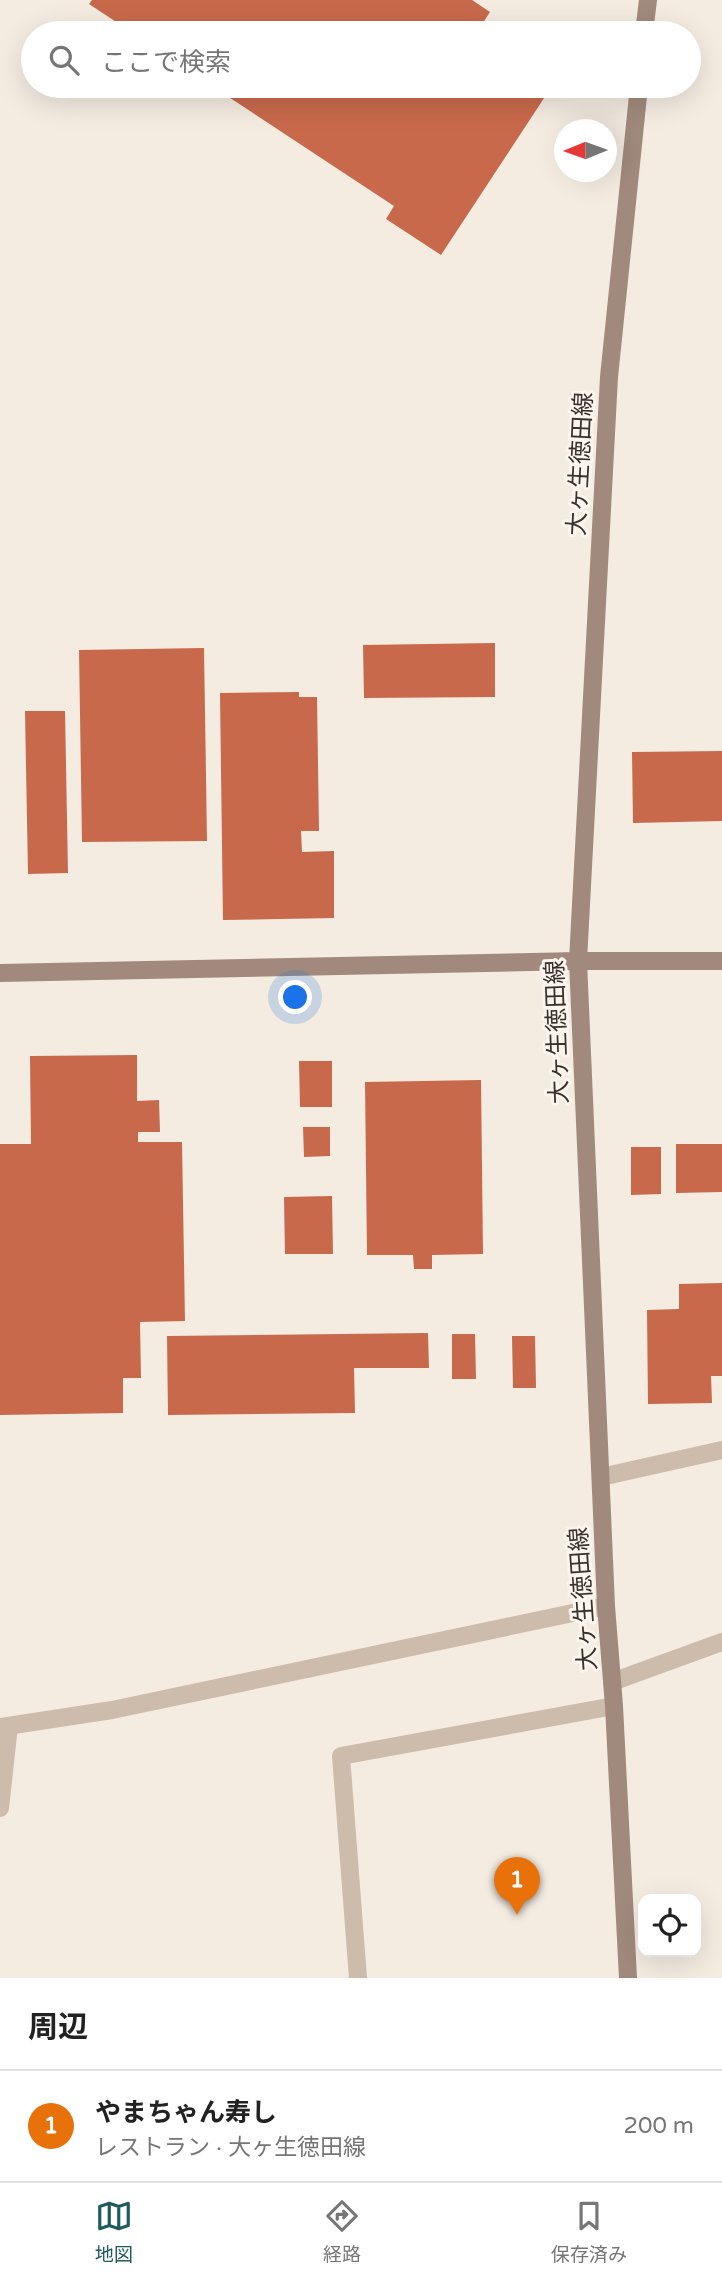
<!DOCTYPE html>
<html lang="ja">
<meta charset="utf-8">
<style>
:root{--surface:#fff;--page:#f2f2f2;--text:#222;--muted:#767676;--line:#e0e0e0;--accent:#1f5a5e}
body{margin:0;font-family:"Varela Round","Noto Sans JP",sans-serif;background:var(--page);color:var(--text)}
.controls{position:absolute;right:21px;bottom:21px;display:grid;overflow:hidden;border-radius:14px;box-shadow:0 7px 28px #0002}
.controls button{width:63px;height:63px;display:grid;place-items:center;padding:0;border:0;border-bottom:2px solid var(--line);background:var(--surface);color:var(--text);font:35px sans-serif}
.compass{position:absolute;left:554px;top:119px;width:63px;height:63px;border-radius:50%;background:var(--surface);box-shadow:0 7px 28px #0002;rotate:269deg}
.you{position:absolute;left:296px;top:998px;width:24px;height:24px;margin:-18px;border:5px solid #fff;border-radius:50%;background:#1a73e8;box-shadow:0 0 0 10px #1a73e833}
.badge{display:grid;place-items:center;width:46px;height:46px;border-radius:50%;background:var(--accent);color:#fff;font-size:23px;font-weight:700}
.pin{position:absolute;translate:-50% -58px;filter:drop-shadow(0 2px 4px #0008)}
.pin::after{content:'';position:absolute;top:37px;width:24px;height:21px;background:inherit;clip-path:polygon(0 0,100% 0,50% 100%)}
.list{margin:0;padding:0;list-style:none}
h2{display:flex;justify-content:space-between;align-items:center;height:91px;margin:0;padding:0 28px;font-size:30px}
h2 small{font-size:23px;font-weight:400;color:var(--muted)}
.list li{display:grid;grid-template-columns:46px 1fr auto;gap:21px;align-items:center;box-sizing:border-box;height:112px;padding:0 28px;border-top:2px solid var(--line)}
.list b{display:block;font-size:26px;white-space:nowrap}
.list p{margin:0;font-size:23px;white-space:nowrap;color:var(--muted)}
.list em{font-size:23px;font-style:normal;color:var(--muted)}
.icon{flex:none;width:38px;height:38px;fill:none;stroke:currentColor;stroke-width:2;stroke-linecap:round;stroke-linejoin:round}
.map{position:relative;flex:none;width:722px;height:1978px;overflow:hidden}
.search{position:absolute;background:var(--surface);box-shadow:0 7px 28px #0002;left:21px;right:21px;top:21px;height:77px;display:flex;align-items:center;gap:18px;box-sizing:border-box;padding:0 24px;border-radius:38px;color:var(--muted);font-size:26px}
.sheet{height:203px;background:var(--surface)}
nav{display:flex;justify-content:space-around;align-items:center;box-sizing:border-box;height:98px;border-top:2px solid var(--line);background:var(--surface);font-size:19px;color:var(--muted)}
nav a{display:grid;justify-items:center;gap:4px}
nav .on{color:var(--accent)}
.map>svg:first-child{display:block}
.building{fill:#c8694b}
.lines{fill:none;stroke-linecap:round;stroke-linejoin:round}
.street{stroke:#cdbbac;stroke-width:18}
.secondary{stroke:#a18a7d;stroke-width:18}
.labels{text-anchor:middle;stroke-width:6;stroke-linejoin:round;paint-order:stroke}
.street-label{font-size:24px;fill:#3b302b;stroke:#fbf5ee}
</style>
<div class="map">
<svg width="722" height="1978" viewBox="0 0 722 1978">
<rect width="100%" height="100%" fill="#f4ebe1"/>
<!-- building -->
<g class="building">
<path d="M92 0H472L490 12 477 32 479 33H133L89 4Z"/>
<path d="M212 86H552L441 255 386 219 394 206Z"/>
<path d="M495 643V697L364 698 363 645Z"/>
<path d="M204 648 207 841 82 842 79 650Z"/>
<path d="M299 692V697H317L319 831H301L302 852 334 851V918L223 920 220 693Z"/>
<path d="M25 711H65L68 873 28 874Z"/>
<path d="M722 751V821L633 823 632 752Z"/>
<path d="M137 1055V1101L159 1100 160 1132H138V1142H182L185 1321 140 1322 141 1378H123V1413L0 1415V1144H31L30 1056Z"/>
<path d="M299 1061H332V1107H300Z"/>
<path d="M481 1080 483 1254 432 1255V1269H414L413 1255H367L365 1082Z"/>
<path d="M303 1127H330V1156L304 1157Z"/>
<path d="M676 1144H722V1192L676 1193Z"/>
<path d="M631 1147H661V1194L631 1195Z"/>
<path d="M332 1196 333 1254H285L284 1197Z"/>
<path d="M722 1283V1376H711L712 1403 648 1404 647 1310 679 1309V1284Z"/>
<path d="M428 1333 429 1368H354L355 1413 168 1415 167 1336Z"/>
<path d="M452 1334H475L476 1379H452Z"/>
<path d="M512 1336H535L536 1388H513Z"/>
</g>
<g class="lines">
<!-- street -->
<g class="street">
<path d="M601 1477 722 1450"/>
<path d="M612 1682 722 1642"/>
<path d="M0 1727 112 1710 606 1606"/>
<path d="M0 1808 9 1726"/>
<path d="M358 1978 341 1756 614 1706"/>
</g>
<!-- secondary -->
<g class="secondary">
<path d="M644 33 648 0"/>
<path d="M0 973 578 961H722"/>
<path d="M628 1978 614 1706 606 1606 578 961 609 377 639 86"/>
</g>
</g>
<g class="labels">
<!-- street labels -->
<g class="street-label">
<text transform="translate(580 464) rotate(-87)" y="8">大ヶ生徳田線</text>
<text transform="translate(557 1032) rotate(-92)" y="8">大ヶ生徳田線</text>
<text transform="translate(583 1599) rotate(-94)" y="8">大ヶ生徳田線</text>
</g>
</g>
</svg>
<div class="controls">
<button><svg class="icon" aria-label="locate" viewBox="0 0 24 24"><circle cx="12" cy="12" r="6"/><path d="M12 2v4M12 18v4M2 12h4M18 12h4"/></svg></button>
</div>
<svg class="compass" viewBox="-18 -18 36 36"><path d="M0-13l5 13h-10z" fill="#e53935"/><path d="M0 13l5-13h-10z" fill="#767676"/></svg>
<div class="you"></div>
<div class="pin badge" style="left:517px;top:1915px;background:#e8710a">1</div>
<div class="search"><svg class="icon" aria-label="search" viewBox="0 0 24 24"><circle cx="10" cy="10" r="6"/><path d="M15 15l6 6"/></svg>ここで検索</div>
</div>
<section class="sheet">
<h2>周辺<small></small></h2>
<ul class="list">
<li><span class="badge" style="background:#e8710a">1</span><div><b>やまちゃん寿し</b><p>レストラン · 大ヶ生徳田線</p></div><em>200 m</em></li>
</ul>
</section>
<nav>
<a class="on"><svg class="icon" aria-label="map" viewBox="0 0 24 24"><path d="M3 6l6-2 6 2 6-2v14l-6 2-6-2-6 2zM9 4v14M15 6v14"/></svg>地図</a>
<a><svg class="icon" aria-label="directions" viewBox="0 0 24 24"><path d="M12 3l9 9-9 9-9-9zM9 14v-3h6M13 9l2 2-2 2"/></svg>経路</a>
<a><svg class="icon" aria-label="saved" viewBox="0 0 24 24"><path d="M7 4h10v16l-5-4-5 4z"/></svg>保存済み</a>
</nav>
